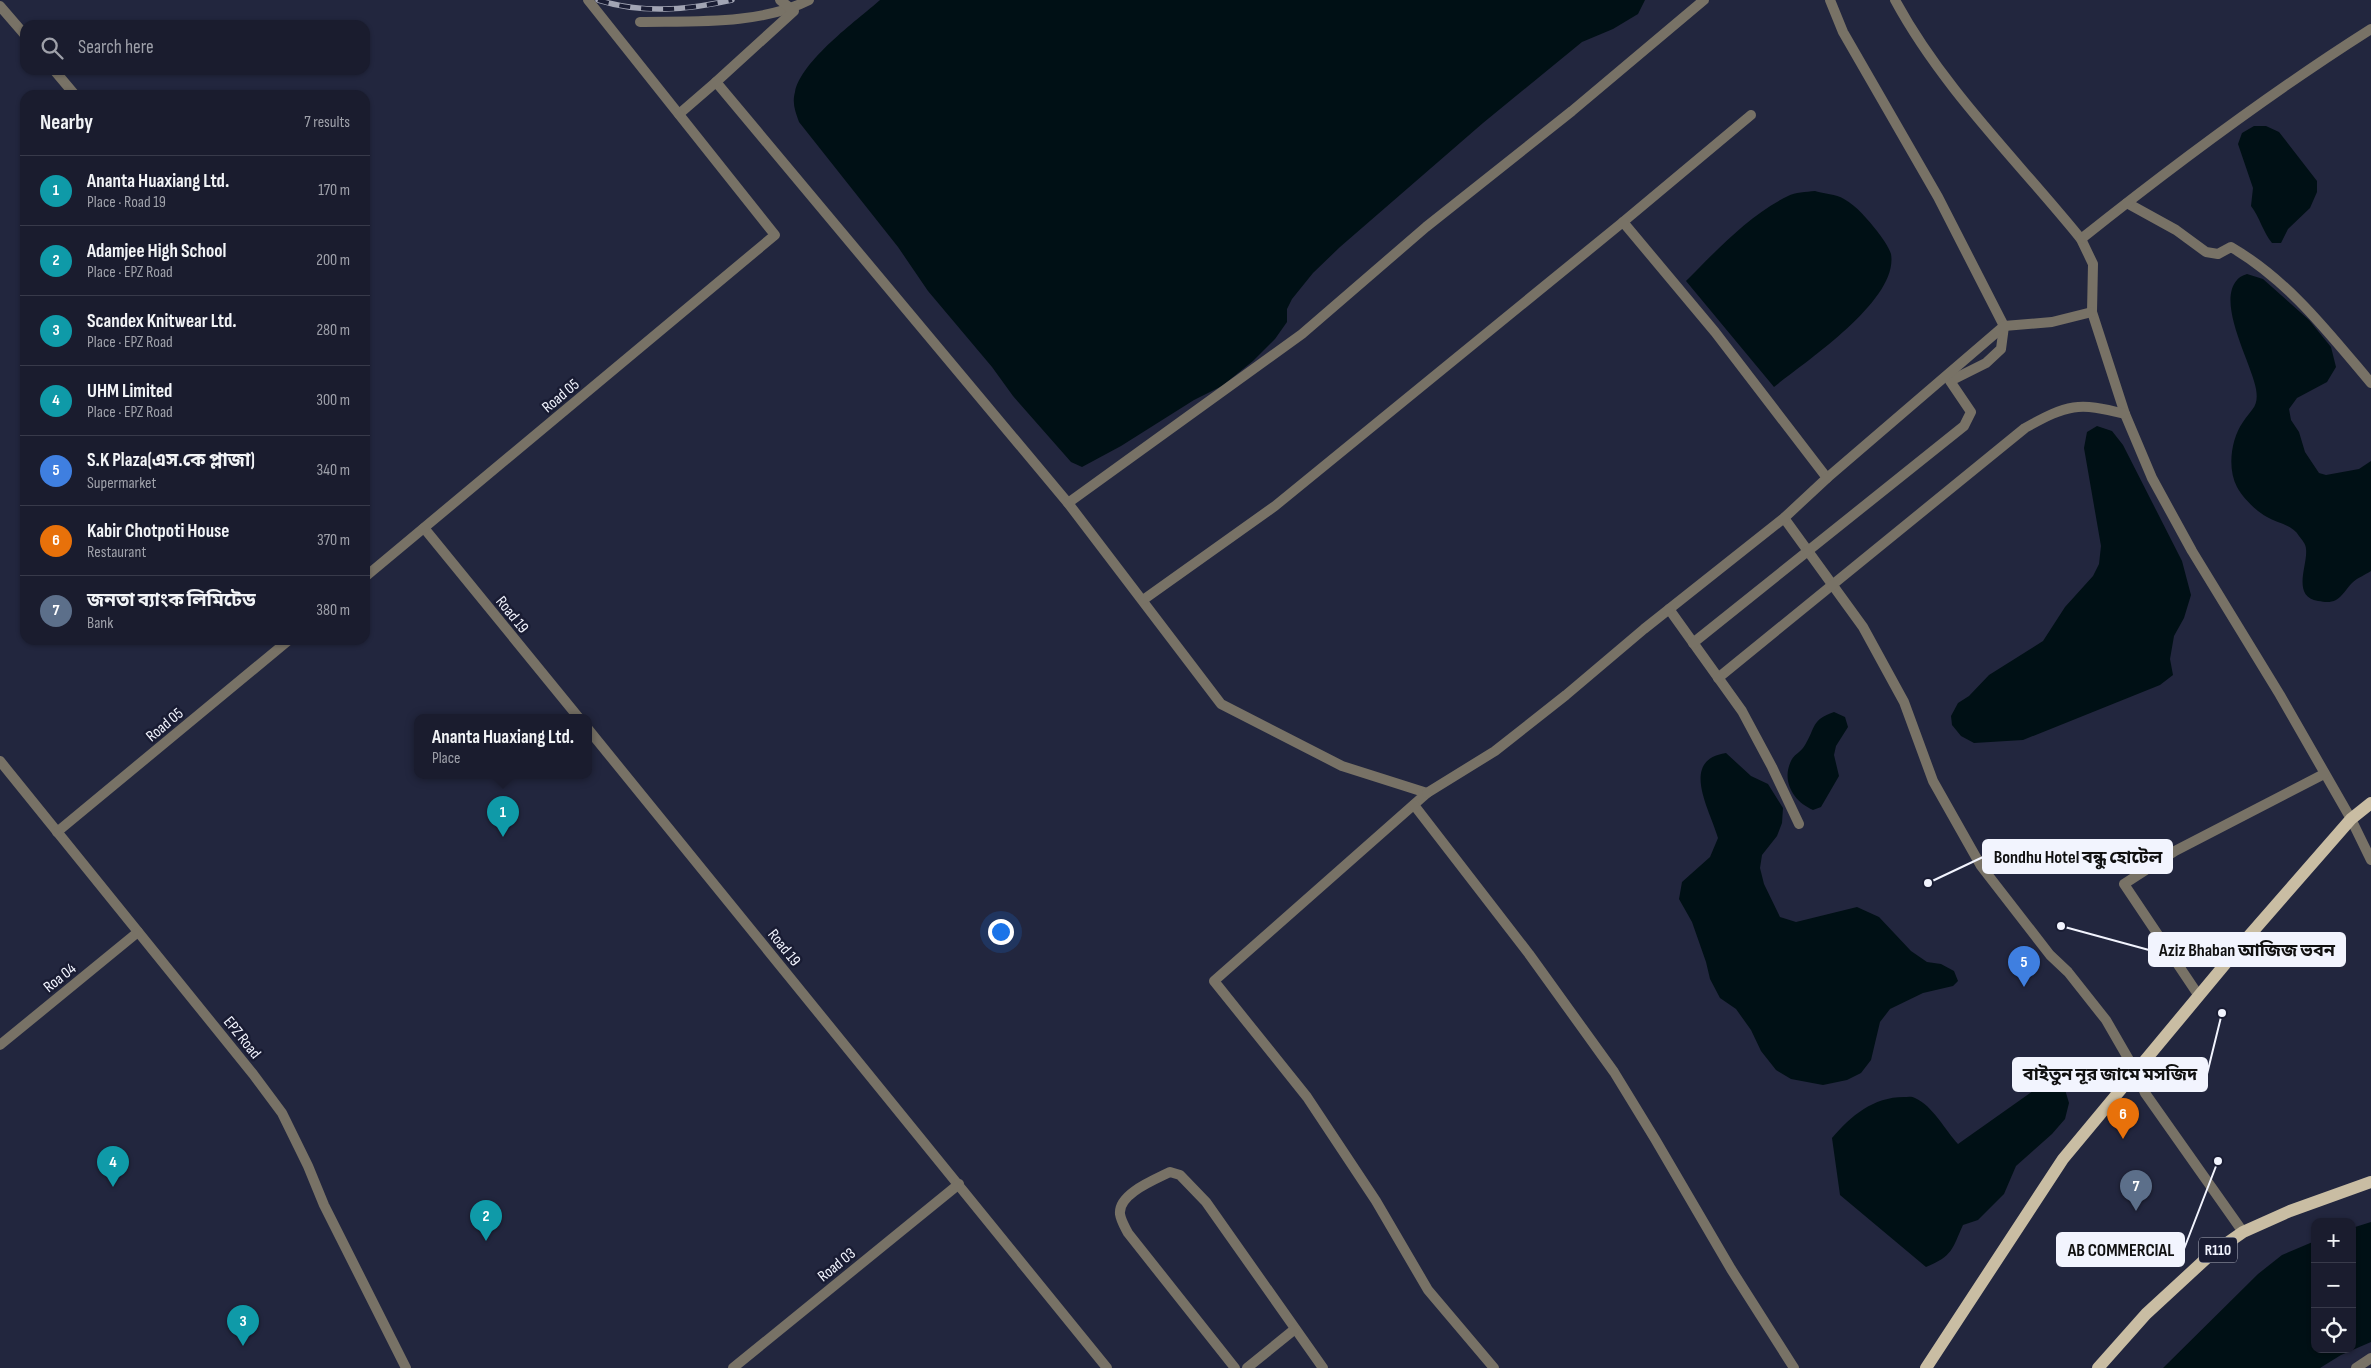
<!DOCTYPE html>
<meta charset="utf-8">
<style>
:root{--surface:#1a1c2e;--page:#27293a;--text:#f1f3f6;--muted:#9fa1aa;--line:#383a4a;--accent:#8c9099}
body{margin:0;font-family:"Sofia Sans Condensed","Noto Sans Bengali",sans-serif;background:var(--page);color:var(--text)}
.controls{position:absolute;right:15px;bottom:15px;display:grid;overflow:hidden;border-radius:10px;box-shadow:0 1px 4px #0004}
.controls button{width:45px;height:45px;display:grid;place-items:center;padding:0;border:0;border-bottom:1px solid var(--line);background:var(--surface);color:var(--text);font:25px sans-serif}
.you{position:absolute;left:1000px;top:931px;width:18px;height:18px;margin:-12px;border:4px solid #fff;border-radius:50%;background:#1a73e8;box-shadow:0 0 0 8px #1a73e833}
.badge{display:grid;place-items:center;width:32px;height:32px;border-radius:50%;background:var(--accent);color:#fff;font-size:16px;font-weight:700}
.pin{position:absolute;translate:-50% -41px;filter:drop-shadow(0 1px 2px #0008)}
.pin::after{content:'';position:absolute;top:26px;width:18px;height:15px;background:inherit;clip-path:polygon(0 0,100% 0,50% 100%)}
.popup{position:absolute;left:414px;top:714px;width:178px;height:65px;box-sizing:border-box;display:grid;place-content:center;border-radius:10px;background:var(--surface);filter:drop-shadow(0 1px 4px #0005);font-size:16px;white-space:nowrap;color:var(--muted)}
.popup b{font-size:19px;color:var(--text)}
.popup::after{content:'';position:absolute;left:50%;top:100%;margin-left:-10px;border:10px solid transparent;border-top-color:var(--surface)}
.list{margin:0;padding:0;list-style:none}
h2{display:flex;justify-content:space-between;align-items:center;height:65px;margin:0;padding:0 20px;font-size:21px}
h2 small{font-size:16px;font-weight:400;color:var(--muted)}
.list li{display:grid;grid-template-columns:32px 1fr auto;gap:15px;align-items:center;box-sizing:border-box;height:70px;padding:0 20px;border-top:1px solid var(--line)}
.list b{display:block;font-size:19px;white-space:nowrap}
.list p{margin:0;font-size:16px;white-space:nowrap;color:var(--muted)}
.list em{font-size:16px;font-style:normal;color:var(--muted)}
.icon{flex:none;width:28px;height:28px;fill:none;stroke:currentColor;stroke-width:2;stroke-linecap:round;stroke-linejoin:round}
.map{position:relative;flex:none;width:2371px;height:1368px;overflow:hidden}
.search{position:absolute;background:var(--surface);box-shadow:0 1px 4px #0004;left:20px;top:20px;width:350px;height:55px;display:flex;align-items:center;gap:12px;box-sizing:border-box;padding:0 18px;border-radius:15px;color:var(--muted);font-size:19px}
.panel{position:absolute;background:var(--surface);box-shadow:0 1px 4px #0004;left:20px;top:90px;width:350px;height:555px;border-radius:15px}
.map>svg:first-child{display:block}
.water{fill:#001015}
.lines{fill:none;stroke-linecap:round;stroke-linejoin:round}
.minor{stroke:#787266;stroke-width:10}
.primary{stroke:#c9bda3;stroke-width:12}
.rail-casing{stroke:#a2a5b4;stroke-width:5.5}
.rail{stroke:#191c33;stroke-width:4;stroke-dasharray:11;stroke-linecap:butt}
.labels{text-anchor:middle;stroke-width:5;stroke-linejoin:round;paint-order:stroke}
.shield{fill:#191c33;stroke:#b1b3c1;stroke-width:1}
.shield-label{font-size:15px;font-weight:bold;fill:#f2f4fe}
.street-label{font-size:16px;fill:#f2f4fe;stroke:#191c33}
.leader{fill:none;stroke:#f2f4fe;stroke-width:2}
.callout-dot{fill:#f2f4fe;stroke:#191c33;stroke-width:2}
.callout{fill:#f2f4fe;stroke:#f2f4fe;stroke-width:2}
.callout-label{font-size:18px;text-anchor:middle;font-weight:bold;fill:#111}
</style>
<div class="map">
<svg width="2371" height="1368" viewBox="0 0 2371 1368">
<rect width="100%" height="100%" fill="#22263e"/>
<!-- water -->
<g class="water">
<path d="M880 0H1645L1638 14 1613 29 1582 42 1483 123 1340 247 1313 273 1292 299 1287 309V322L1275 339 1253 361 1222 386 1194 400 1121 446 1082 467 1071 462 1013 396 992 367 928 291 898 247 799 122C795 111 792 103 795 92 801 61 856 21 880 0Z"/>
<path d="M2254 126H2266L2279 132 2317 181V192L2310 208 2288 229 2281 243H2272C2263 232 2260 218 2251 206L2253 188 2238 144 2242 133Z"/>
<path d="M1815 191C1824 194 1836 194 1844 199 1857 206 1868 220 1877 231 1881 236 1889 247 1891 254 1899 300 1806 361 1774 387L1686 281C1716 251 1749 215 1788 196 1795 192 1806 192 1815 191Z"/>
<path d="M2247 274 2263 279 2309 320 2331 347 2336 367 2327 382 2297 398 2289 409 2291 420 2299 432 2305 452 2319 473 2326 475 2359 469 2371 461V571C2365 575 2357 578 2352 583 2347 588 2342 597 2336 600 2330 603 2325 602 2318 601 2291 596 2308 565 2306 549 2306 544 2302 540 2299 536 2293 525 2277 523 2267 517 2256 511 2243 498 2237 487 2227 468 2231 439 2243 422 2252 408 2259 407 2256 389 2252 364 2216 303 2237 280 2239 277 2244 275 2247 274Z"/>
<path d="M2097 426 2112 431 2123 445 2182 561 2191 595 2184 618 2174 636 2170 659 2173 675 2160 685 2023 740 1974 743 1961 736 1952 725 1951 716 1958 703 1969 696 1989 675 2043 641 2065 607 2093 576 2099 564 2101 546 2084 448 2087 432Z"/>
<path d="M1834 712 1845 717 1848 727 1836 746 1834 755 1839 776 1821 807 1813 810C1794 802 1780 781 1792 759 1795 754 1802 751 1805 745 1816 727 1811 720 1834 712Z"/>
<path d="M1726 753 1751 776 1768 784 1783 808 1782 823 1777 836 1762 855 1760 868 1764 884 1780 917 1796 922 1857 907 1879 917 1911 951 1927 962 1941 964 1954 971 1958 981 1953 986 1923 993 1890 1009 1880 1022 1871 1060 1861 1073 1847 1080 1823 1085 1791 1079 1776 1070 1761 1051 1751 1030 1736 1009 1720 998 1710 979 1706 962 1692 922 1679 899 1682 882 1710 857 1718 838C1710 810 1679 760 1726 753Z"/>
<path d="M2052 1083 2064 1086 2069 1103 2065 1119 2052 1134 2016 1166 2004 1194 1978 1220 1963 1225C1952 1249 1953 1256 1926 1267L1840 1195 1832 1138C1851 1116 1873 1097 1904 1097 1907 1097 1912 1096 1915 1098 1933 1106 1945 1130 1958 1144L2037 1088Z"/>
<path d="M2371 1222V1342L2341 1355 2320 1368H2163L2258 1274 2282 1255 2315 1241V1349H2352V1228Z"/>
</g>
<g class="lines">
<!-- minor -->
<g class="minor">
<path d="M1895 0C1943 89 2018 161 2081 239L2093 264 2092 312 2125 414 2152 478 2192 551 2280 695 2351 819 2371 860"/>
<path d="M0 6 25 35"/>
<path d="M640 22C694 21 760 25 809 0"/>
<path d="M54 70 75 95"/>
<path d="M716 82 794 11 780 0"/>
<path d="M679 114 716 82 1068 503 1221 704 1342 766 1427 793 1214 981 1307 1097 1376 1201 1428 1290 1494 1368"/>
<path d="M2127 203 2176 230 2206 252 2218 254 2231 247C2289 281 2328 332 2371 383"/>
<path d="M1623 222 1751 115"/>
<path d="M2081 239C2174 165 2270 93 2371 29"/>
<path d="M1068 503 1302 334 1426 227 1572 111 1704 0"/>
<path d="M1784 518 1863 627 1904 702 1933 781 1981 866 2050 955 2068 972 2106 1020 2136 1072 2145 1093 2243 1232"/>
<path d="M424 528 579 718"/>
<path d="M365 577 775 235 588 0"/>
<path d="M1143 600 1275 506 1623 222 1715 332 1827 478"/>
<path d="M1669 609 1742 711 1772 767 1799 824"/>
<path d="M1693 643 1964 426 1971 412 1950 381 1986 363 2001 349 2004 326 1938 197 1843 32 1830 0"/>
<path d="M1718 678 2025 428C2068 404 2078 402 2125 414"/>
<path d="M588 729 1107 1368"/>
<path d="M0 761 253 1074 282 1113 308 1166 324 1205 406 1368"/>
<path d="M1427 793 1495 751 1566 695 1644 629 1784 518 1827 478 2004 326 2052 322 2092 312"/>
<path d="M1414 805 1529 954 1614 1072 1655 1139 1731 1269 1794 1368"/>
<path d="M57 832 289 640"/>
<path d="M2199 996 2124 884 2175 851 2324 774"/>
<path d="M0 1045 138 932"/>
<path d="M733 1368 959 1184"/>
<path d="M1235 1368 1128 1233C1125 1227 1121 1221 1120 1214 1118 1194 1154 1180 1170 1172L1180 1175 1206 1202 1323 1368"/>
<path d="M1247 1368 1295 1329"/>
<path d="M2356 1368 2371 1358"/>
</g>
<!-- primary -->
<g class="primary">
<path d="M1926 1368 2063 1159 2241 945 2351 819 2371 803"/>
<path d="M2098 1368 2146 1314 2210 1255 2243 1232 2290 1211 2371 1182"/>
</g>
<!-- rail casing -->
<g class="rail-casing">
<path id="rail" d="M598 0C643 14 687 10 732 0"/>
</g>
<!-- rail -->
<use href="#rail" class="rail"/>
</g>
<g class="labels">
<!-- shield labels -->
<rect class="shield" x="2199" y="1237.5" width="38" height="25" rx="4"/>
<g class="shield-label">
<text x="2218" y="1255">R110</text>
</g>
<!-- street labels -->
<g class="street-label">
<text transform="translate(560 395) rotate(-40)" y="6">Road 05</text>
<text transform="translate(513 614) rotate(51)" y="6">Road 19</text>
<text transform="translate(164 724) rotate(-40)" y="6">Road 05</text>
<text transform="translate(785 947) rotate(51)" y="6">Road 19</text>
<text transform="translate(59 977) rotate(-39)" y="6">Roa 04</text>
<text transform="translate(243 1037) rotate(51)" y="6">EPZ Road</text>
<text transform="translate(836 1264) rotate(-39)" y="6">Road 03</text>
</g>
</g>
<!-- callouts -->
<path class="leader" d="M1928 883L1983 857M2061 926L2149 950M2222 1013L2207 1074M2218 1161L2184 1249"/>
<g class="callout-dot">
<circle cx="1928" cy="883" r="5"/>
<circle cx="2061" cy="926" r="5"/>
<circle cx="2222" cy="1013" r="5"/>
<circle cx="2218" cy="1161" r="5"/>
</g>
<g class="callout">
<rect x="1983" y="840" width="189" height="33" rx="5"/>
<rect x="2149" y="933" width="196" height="33" rx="5"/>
<rect x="2013" y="1058" width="194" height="33" rx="5"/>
<rect x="2057" y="1233" width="127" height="33" rx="5"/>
</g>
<g class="callout-label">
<text x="2078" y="863">Bondhu Hotel বন্ধু হোটেল</text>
<text x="2247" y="956">Aziz Bhaban আজিজ ভবন</text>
<text x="2110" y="1080">বাইতুন নূর জামে মসজিদ</text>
<text x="2121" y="1256">AB COMMERCIAL</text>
</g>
</svg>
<div class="controls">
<button>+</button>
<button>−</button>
<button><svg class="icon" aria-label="locate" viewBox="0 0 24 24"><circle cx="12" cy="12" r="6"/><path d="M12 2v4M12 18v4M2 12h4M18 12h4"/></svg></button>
</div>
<div class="you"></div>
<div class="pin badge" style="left:503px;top:837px;background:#0f9aa8">1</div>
<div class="popup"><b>Ananta Huaxiang Ltd.</b>Place</div>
<div class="pin badge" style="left:486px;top:1241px;background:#0f9aa8">2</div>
<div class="pin badge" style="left:243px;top:1346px;background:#0f9aa8">3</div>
<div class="pin badge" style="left:113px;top:1187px;background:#0f9aa8">4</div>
<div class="pin badge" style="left:2024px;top:987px;background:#3f7fe0">5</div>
<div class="pin badge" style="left:2123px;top:1139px;background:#e8710a">6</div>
<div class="pin badge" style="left:2136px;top:1211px;background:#5c6f8a">7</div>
<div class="search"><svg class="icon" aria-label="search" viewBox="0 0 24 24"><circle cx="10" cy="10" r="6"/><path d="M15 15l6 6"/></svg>Search here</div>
<section class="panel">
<h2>Nearby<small>7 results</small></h2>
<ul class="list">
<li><span class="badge" style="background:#0f9aa8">1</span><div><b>Ananta Huaxiang Ltd.</b><p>Place · Road 19</p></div><em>170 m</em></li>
<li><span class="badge" style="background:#0f9aa8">2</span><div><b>Adamjee High School</b><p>Place · EPZ Road</p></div><em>200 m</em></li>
<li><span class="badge" style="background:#0f9aa8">3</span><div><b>Scandex Knitwear Ltd.</b><p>Place · EPZ Road</p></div><em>280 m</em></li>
<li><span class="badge" style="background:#0f9aa8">4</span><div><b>UHM Limited</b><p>Place · EPZ Road</p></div><em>300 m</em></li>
<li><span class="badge" style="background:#3f7fe0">5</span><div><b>S.K Plaza(এস.কে প্লাজা)</b><p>Supermarket</p></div><em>340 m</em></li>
<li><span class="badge" style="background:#e8710a">6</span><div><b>Kabir Chotpoti House</b><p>Restaurant</p></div><em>370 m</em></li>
<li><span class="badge" style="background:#5c6f8a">7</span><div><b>জনতা ব্যাংক লিমিটেড</b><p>Bank</p></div><em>380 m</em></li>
</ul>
</section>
</div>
